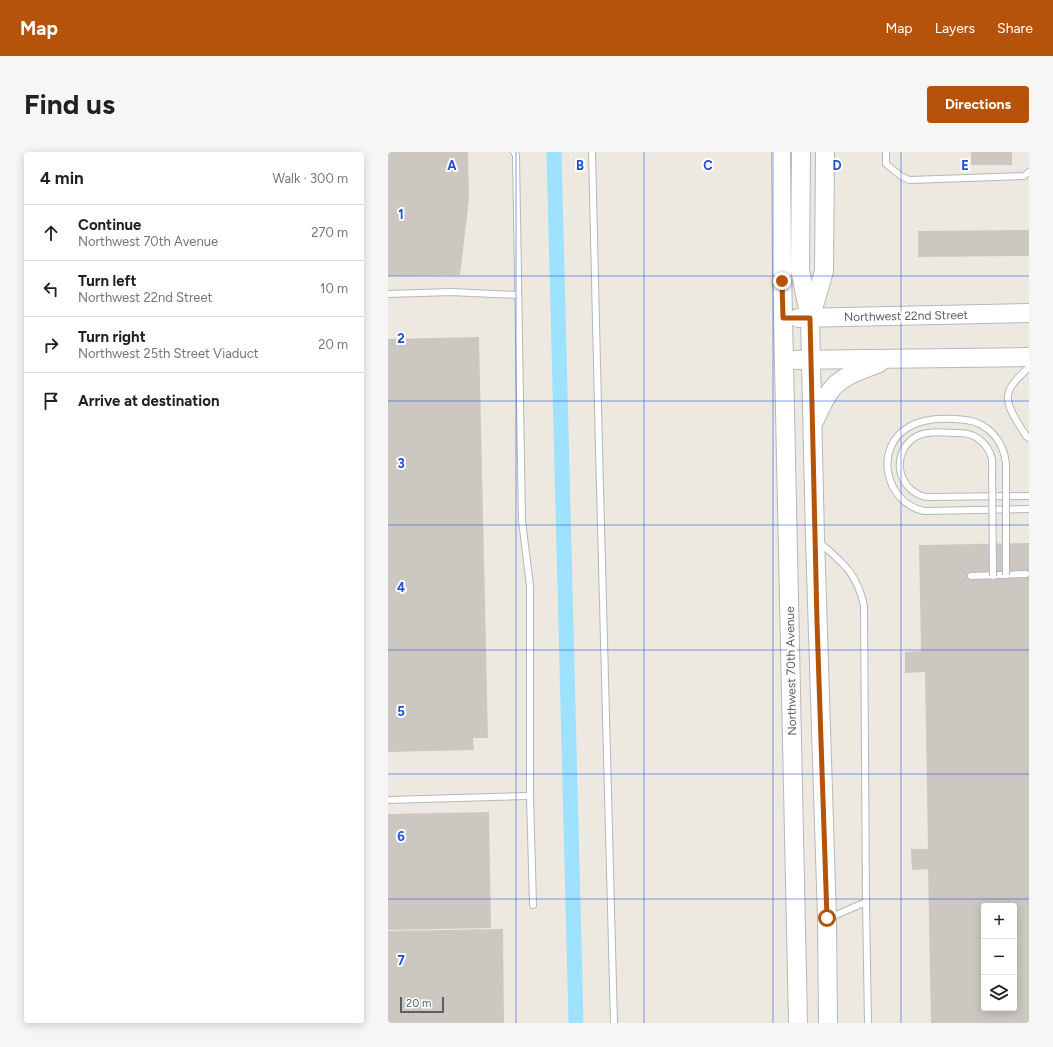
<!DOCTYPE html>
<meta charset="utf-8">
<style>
:root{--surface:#fff;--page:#f6f6f6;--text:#202124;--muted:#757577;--line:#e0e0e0;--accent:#b45309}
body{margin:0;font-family:Figtree,sans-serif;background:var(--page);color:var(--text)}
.controls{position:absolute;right:12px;bottom:12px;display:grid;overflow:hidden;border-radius:4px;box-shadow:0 2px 10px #0003}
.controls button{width:36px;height:36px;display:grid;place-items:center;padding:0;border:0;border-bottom:1px solid var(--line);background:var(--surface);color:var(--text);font:20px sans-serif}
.scale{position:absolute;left:12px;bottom:10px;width:44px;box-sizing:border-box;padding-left:4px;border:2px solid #595e63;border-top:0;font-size:11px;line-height:14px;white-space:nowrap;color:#595e63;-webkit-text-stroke:3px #fff;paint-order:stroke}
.stop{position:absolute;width:12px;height:12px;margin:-9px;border:3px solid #b45309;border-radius:50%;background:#fff}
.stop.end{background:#b45309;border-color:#fff;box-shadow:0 1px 4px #0008}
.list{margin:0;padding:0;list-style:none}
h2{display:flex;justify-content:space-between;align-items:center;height:52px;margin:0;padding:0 16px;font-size:17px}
h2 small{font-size:13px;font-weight:400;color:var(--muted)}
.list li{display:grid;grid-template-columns:26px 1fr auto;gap:12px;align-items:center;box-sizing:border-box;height:56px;padding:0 16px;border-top:1px solid var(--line)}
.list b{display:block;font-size:15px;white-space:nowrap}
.list p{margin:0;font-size:13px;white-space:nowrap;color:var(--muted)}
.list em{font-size:13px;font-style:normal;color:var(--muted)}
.icon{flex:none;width:22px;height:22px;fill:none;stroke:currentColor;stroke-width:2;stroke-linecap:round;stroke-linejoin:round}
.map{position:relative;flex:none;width:641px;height:871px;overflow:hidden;border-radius:4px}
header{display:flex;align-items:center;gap:24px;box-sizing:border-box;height:56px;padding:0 20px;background:var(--accent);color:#fff}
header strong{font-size:19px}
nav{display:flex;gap:22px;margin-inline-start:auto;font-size:14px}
.intro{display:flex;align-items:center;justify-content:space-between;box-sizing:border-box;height:96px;padding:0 24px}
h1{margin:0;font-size:28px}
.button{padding:10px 18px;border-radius:4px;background:var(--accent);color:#fff;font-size:14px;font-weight:700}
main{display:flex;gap:24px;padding:0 24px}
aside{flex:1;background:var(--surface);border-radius:4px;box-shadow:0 2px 10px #0003}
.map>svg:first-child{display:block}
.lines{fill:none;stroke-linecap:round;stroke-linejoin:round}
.canal{stroke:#9ee2ff;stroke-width:15}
.building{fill:#cdc7c1;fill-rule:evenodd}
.lane-casing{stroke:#b3b8bc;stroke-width:8}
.secondary-casing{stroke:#b4b9be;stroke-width:20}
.lane{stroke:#fff;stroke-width:6}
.secondary{stroke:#fff;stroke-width:18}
.lane-bridge-casing{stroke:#b3b8bc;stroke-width:8;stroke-linecap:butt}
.lane-bridge{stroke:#fff;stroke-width:6}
.route{stroke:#b45309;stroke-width:5}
.grid{fill:none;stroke:#1d4ed8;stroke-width:1;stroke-opacity:0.55}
.labels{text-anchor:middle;stroke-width:4;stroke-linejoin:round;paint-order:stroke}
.street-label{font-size:12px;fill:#595e63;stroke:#fff}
.grid-label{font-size:13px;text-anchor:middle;font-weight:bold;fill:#1d4ed8;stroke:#fff;stroke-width:4;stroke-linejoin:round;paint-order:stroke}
</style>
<header>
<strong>Map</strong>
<nav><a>Map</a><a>Layers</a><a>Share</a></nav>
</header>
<div class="intro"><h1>Find us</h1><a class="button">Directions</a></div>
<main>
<aside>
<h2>4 min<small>Walk · 300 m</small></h2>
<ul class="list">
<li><svg class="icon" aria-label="ahead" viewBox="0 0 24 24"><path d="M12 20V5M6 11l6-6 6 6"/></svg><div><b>Continue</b><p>Northwest 70th Avenue</p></div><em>270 m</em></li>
<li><svg class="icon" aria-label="left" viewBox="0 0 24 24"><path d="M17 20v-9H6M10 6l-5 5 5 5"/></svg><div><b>Turn left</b><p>Northwest 22nd Street</p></div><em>10 m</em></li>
<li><svg class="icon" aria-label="right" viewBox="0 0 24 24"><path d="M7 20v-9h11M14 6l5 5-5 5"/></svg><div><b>Turn right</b><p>Northwest 25th Street Viaduct</p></div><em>20 m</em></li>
<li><svg class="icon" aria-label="arrive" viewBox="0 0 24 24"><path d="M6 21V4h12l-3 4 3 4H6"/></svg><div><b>Arrive at destination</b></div></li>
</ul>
</aside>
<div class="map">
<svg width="641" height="871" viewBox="0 0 641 871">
<rect width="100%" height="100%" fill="#eee9e0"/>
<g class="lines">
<!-- canal -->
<path class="canal" d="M166 0 188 871"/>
</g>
<!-- building -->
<g class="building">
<path d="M0 0H80L81 47 72 123 0 124Z"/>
<rect x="583" y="0" width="41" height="13"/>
<path d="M641 78V104L530 105V79Z"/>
<path d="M91 185 100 586H85L86 598 0 600V187Z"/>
<path d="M641 391V871H543L540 717 524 718 523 697H540L537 520 517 521V500L533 499 531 393ZM596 754H626V856H596Z"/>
<path d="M101 660 103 776 0 778V662Z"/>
<path d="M115 777 116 871H0V779Z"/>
</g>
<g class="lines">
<!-- lane casing -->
<g class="lane-casing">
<g id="lane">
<path d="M126 0 128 3 134 369 142 434V644L145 753"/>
<path d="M204 0 211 297 226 871"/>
<path d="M498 0V12L513 24 521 28 636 24 641 20"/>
<path d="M0 142 63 140 130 143"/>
<path d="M641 215C635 222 626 228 622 237 614 252 631 271 638 284L641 286"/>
<path d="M578 268C560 266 537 265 521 275 485 295 497 351 536 359L641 357"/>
<path d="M572 281C559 281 541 278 529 284 502 299 508 338 538 345L641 344"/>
<path d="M431 390C455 411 469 421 476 454L478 750 441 766"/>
<path d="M583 424 638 422"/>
<path d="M0 648 142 644"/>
<path d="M478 750 480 871"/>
</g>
</g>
<!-- secondary casing -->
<g class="secondary-casing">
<g id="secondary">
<path d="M393 0 394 117 410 871"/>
<path d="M413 0 412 118 422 166 427 387 439 766 440 871"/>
<path d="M423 164 436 119 437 0"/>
<path d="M410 166 641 161"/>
<path d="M396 208 641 205"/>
<path d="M425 271C431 261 435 248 443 238 454 223 475 218 491 211"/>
</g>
</g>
<!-- lane -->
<use href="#lane" class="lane"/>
<!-- secondary -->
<use href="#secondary" class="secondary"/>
<!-- lane-bridge casing -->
<g class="lane-bridge-casing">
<g id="lane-bridge">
<path d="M578 268C601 271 616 290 618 312V423"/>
<path d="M572 281C588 281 600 292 604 307L605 424"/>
</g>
</g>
<!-- lane-bridge -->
<use href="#lane-bridge" class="lane-bridge"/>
</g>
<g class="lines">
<!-- route -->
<path class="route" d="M394 129 395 166H422L429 470 439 766"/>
</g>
<!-- grid -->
<path class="grid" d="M128 0V871M256 0V871M385 0V871M513 0V871M0 124H641M0 249H641M0 373H641M0 498H641M0 622H641M0 747H641"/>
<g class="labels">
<!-- street labels -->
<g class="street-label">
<text transform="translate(518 164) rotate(-1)" y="4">Northwest 22nd Street</text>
<text transform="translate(403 519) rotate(-91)" y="4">Northwest 70th Avenue</text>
</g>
</g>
<g class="grid-label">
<text x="64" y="18">A</text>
<text x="192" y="18">B</text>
<text x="320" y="18">C</text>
<text x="449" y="18">D</text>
<text x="577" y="18">E</text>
<text x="13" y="67">1</text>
<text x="13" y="191">2</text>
<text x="13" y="316">3</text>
<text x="13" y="440">4</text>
<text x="13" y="564">5</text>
<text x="13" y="689">6</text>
<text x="13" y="813">7</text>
</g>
</svg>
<div class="controls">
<button>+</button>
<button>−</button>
<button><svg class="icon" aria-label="layers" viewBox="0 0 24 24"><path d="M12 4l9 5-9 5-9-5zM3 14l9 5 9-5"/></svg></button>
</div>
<div class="scale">20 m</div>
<div class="stop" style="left:439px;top:766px"></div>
<div class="stop end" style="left:394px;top:129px"></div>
</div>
</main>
